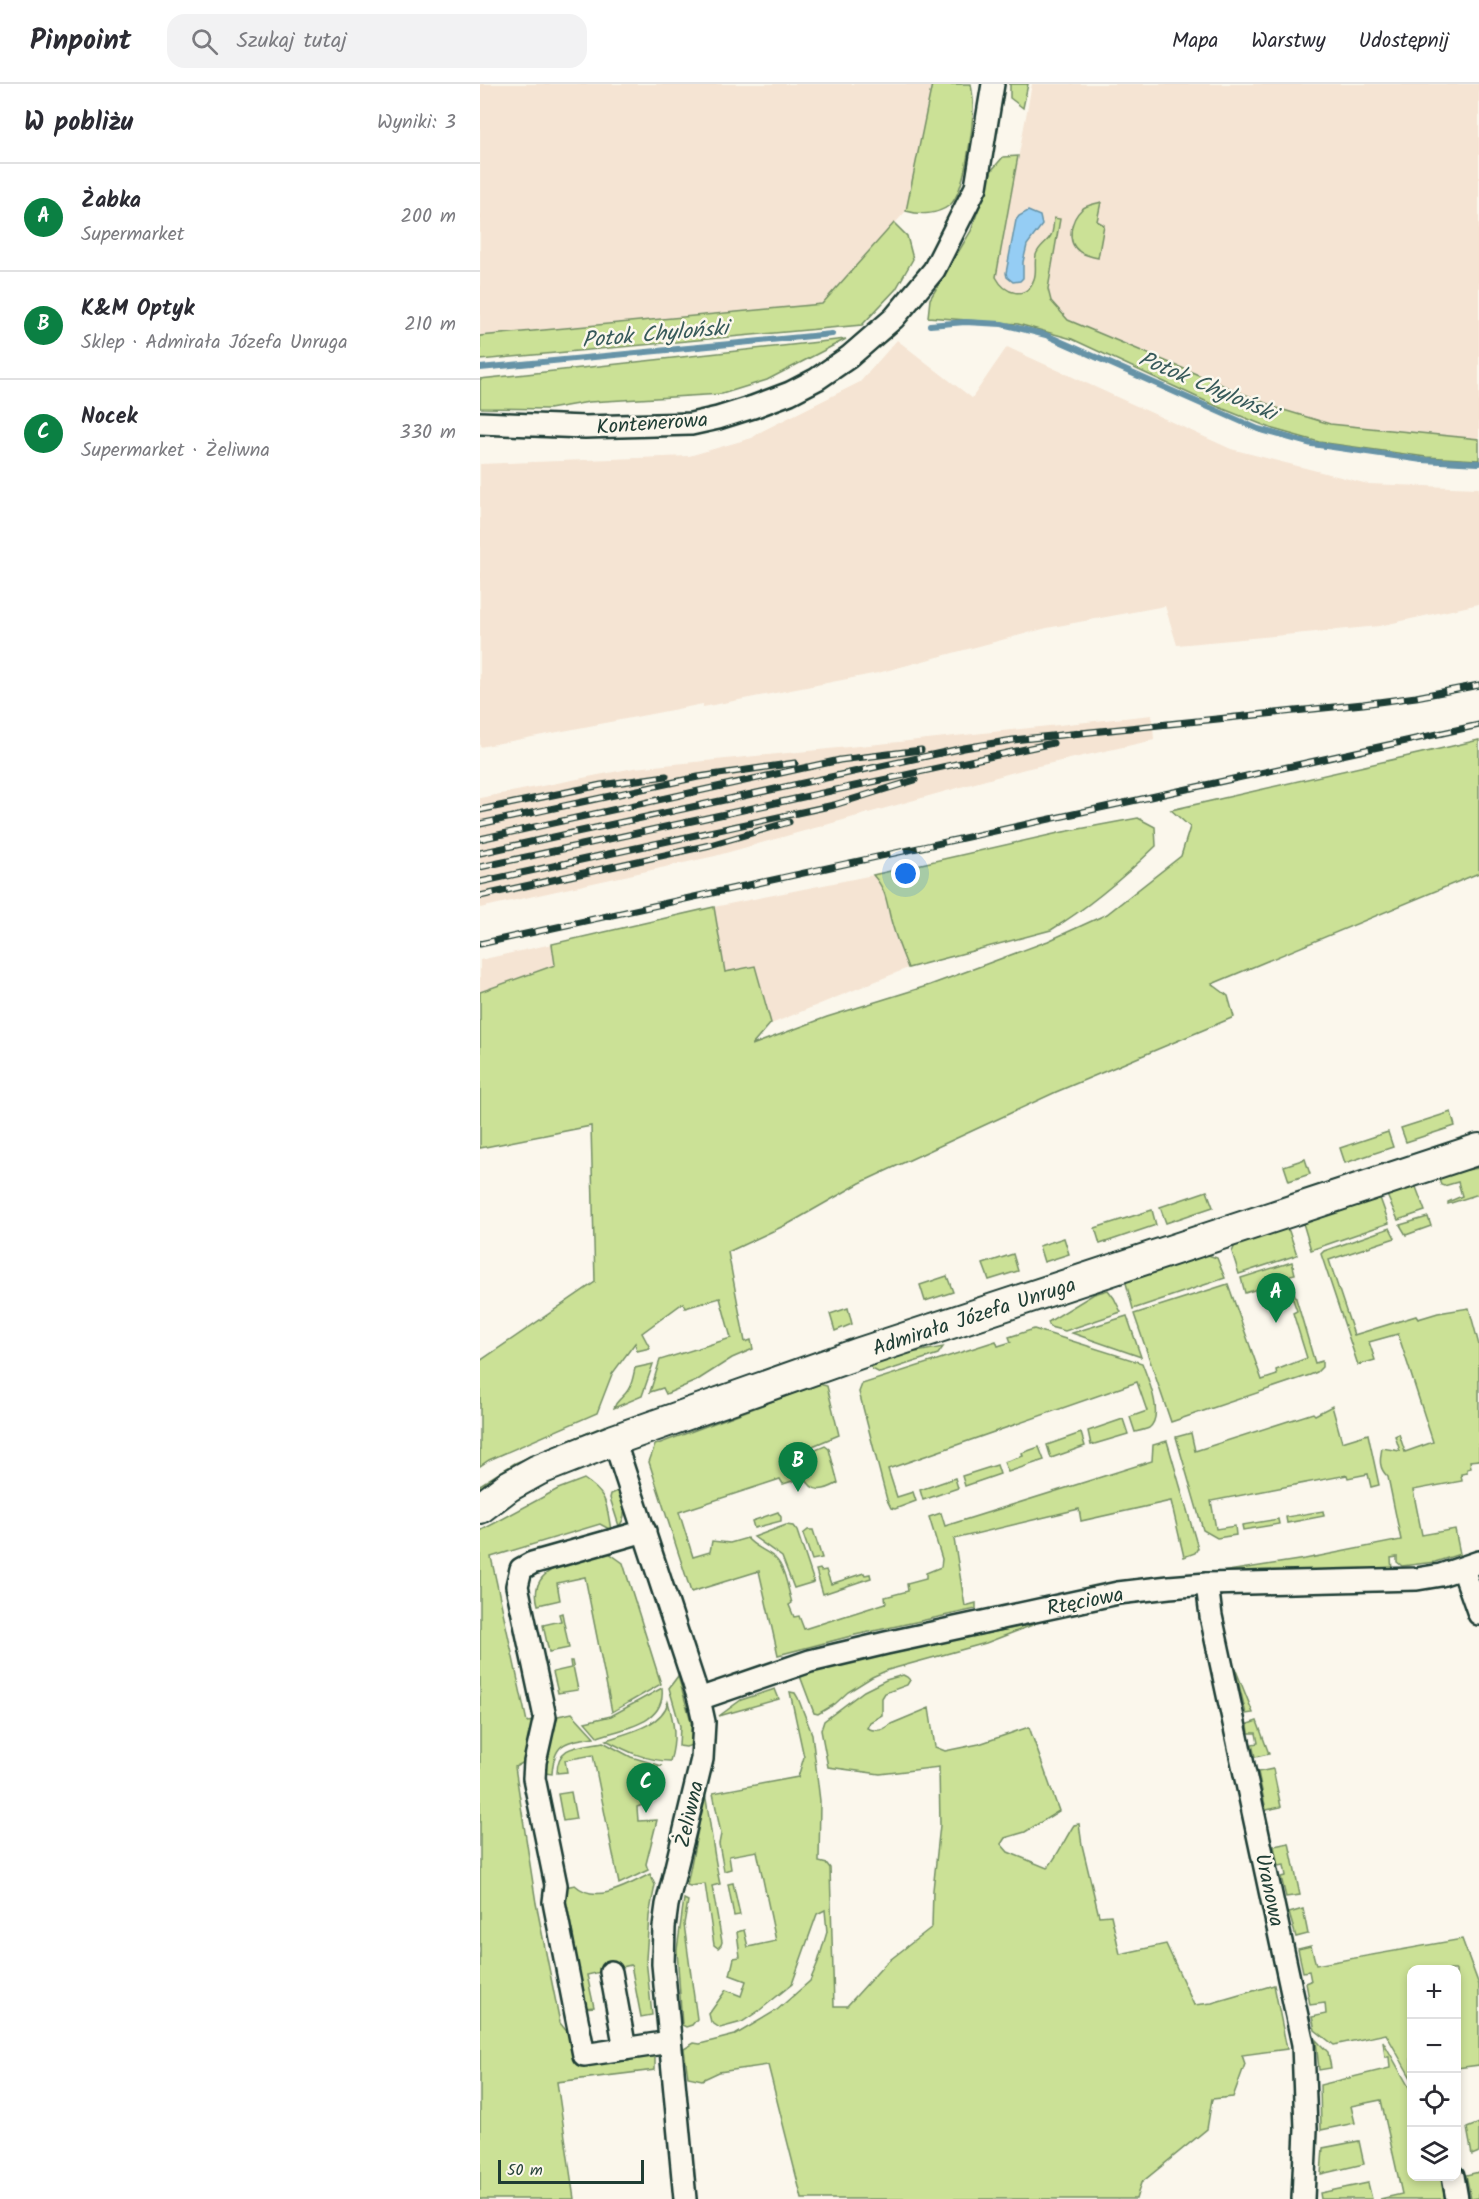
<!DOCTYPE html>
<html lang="pl">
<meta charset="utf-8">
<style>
:root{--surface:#fff;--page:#f2f2f3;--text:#2b2b33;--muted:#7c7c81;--line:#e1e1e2;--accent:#0b8043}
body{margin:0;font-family:Kalam,sans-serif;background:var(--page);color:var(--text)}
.controls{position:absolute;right:18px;bottom:18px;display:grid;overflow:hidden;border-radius:12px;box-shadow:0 3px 9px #0003}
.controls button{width:54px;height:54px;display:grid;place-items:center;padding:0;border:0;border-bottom:2px solid var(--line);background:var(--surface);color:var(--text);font:30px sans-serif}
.scale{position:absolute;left:18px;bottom:15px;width:146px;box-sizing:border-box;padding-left:6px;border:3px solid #1f3d34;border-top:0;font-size:16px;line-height:21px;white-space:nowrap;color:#1f3d34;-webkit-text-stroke:4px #fbf7ec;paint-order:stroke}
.you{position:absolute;left:426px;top:790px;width:21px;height:21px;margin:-15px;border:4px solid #fff;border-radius:50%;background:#1a73e8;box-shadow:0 0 0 9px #1a73e833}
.badge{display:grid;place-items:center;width:39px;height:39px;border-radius:50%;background:var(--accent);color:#fff;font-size:20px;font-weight:700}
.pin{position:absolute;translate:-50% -50px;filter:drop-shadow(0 2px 3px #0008)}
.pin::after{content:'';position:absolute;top:32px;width:21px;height:18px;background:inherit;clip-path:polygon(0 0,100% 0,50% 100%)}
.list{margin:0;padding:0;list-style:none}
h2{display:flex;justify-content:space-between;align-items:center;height:78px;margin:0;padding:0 24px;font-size:26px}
h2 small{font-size:20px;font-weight:400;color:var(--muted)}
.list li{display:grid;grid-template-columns:39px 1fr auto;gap:18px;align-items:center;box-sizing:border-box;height:108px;padding:0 24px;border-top:2px solid var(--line)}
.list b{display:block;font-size:22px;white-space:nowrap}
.list p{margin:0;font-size:20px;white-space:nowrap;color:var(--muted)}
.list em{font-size:20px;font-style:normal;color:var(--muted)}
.icon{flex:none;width:33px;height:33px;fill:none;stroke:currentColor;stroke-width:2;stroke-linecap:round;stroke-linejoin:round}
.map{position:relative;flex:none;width:999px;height:2115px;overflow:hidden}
header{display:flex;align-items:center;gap:36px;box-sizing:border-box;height:84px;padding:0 30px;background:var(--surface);border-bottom:2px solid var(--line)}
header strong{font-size:28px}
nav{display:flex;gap:33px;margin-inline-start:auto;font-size:21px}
.search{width:420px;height:54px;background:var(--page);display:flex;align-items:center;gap:15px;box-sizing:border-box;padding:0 21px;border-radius:18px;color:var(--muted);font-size:22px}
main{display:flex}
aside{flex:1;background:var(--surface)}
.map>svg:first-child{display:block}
.built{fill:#f5e4d3}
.green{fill:#cbe196;stroke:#758f65;stroke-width:1.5}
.water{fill:#95cdf4;stroke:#6693a7;stroke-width:1.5}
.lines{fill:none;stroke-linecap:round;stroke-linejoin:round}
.stream{stroke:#6693a7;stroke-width:6}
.street-casing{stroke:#1f3d34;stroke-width:26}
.secondary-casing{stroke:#1f3d34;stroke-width:34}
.street{stroke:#fbf7ec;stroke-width:21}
.secondary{stroke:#fbf7ec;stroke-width:30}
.rail-casing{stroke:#1f3d34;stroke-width:7}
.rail{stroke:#fbf7ec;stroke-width:4.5;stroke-dasharray:14;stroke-linecap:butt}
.labels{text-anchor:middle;stroke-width:5;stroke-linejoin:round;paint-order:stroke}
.street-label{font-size:21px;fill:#1f3d34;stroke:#fbf7ec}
.water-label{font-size:22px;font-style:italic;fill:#375a5a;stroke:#fbf7ec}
</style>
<header>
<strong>Pinpoint</strong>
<div class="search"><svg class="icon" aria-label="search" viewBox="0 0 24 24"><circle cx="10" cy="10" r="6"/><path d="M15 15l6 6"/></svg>Szukaj tutaj</div>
<nav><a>Mapa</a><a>Warstwy</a><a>Udostępnij</a></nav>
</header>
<main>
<aside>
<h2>W pobliżu<small>Wyniki: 3</small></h2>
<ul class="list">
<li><span class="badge">A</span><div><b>Żabka</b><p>Supermarket</p></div><em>200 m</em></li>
<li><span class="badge">B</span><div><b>K&amp;M Optyk</b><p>Sklep · Admirała Józefa Unruga</p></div><em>210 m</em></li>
<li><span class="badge">C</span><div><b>Nocek</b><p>Supermarket · Żeliwna</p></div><em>330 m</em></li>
</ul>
</aside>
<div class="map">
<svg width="999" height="2115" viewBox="0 0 999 2115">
<rect width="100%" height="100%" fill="#fbf7ec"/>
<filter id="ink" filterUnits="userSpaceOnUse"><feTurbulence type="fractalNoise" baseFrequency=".0167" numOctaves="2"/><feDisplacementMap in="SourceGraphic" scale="12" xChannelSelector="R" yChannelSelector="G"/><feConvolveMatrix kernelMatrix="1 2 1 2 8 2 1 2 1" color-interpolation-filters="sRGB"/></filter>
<g filter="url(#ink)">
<!-- built -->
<g class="built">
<path d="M0 0H452L426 127 342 220 0 252Z"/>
<path d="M552 0H999V356L850 340 797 324 514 204Z"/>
<path d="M417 256 492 314 527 263 751 365 888 400 999 404V520L899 542 697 561 685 522 567 544 398 589 223 623V620L0 663V380L209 372 272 354 282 347 380 298Z"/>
<path d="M672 631 674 656 545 685 235 772 0 824V714L154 684 419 658Z"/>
<path d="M393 791 402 801 409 818 412 840 428 884 291 940 275 883 245 888 234 823Z"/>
<path d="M72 860 75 881 0 908V876Z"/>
</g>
<!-- green -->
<g class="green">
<path d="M452 0H491C492 8 494 16 493 23 493 44 485 108 470 121 457 131 440 131 426 127Z"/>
<path d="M530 0H548L543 24 530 14Z"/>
<path d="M538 72 516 193C525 210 546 217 554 195 557 187 554 179 556 171 558 163 566 159 570 153 574 148 573 140 574 134L580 135 568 205 571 217 588 236 797 324 850 340 999 355V376L946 373 839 358 793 345 736 322 592 255 538 240 448 233 450 215 491 147 512 86 523 73Z"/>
<path d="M621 118 617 137 624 141 618 174C613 173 605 171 600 168 585 158 591 135 602 125 607 121 615 120 621 118Z"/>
<path d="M414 139 427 152 433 175 416 205 382 241 0 276V252L342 220Z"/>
<path d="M366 255 287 296 242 310 109 318 69 325 0 324V295Z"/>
<path d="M999 656V789L732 900 748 912 754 933 576 1008 438 1072 380 1099 310 1139 248 1168 265 1258 271 1256 273 1265 252 1274 216 1297 186 1310 183 1304 170 1308 180 1276 251 1254 240 1214 205 1224 203 1219 162 1249 170 1264 157 1267 155 1259 132 1290 117 1329 9 1376 0 1382V1277L115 1198 111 1042 0 1064V908L75 881 72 860 234 823 245 888 275 882 291 939 272 961 347 933 450 901 568 857 627 830 701 772 710 743 691 726Z"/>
<path d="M658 734 675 743 676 762C644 793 609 823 571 846L428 884C423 871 417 857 413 843 406 822 409 809 393 791L583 748Z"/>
<path d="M971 1028 975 1042 926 1058 921 1044Z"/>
<path d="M908 1048 913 1063 865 1079 860 1064Z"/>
<path d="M825 1075 830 1090 809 1097 804 1082Z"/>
<path d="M999 1084V1110L968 1120V1118L982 1112 978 1098 964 1102 961 1101 958 1093 962 1090Z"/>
<path d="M930 1101 936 1103 945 1127 918 1136 906 1109Z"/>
<path d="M727 1107 733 1123 686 1139 680 1123Z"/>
<path d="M895 1113 900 1114 909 1139 831 1166 823 1139 829 1135Z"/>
<path d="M672 1126 676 1141 620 1160 615 1144Z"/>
<path d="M948 1133 951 1142 926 1151 920 1141Z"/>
<path d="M804 1144 809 1147 817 1171 759 1190 752 1168 755 1161Z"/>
<path d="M910 1144 915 1154 849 1176 874 1251 936 1232 938 1235 958 1229 989 1224 999 1261V1376L990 1377 991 1384 987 1385V1389L981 1390 982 1397 933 1406 942 1451 975 1445 980 1470 955 1478 922 1482 917 1478V1473L911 1474 912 1486 742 1490V1488L825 1475 921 1456 908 1393C898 1384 900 1375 902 1364L920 1367 915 1352 919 1350 925 1368 953 1358 918 1250 889 1258 895 1276 878 1281 841 1170 844 1167Z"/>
<path d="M584 1154 589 1170 564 1178 559 1162Z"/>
<path d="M722 1169 737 1174 745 1194 653 1225 646 1199 647 1194Z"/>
<path d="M533 1170 538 1187 509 1196 503 1180Z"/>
<path d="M812 1178 815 1190 810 1191V1194L835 1279 842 1277V1283L837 1288 830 1291 691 1338 654 1230 748 1200 782 1296 797 1291 796 1286 827 1274 813 1229 817 1227 806 1196 765 1209 761 1194Z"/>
<path d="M467 1192 473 1208 445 1217 440 1201Z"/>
<path d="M628 1206 634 1214 641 1228 585 1247 570 1243 568 1238 614 1210Z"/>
<path d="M368 1224 372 1240 355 1247 350 1230Z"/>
<path d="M647 1232 661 1273 592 1249Z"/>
<path d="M554 1245 662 1279C667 1293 685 1332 669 1344 665 1346 659 1347 655 1348L650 1333 667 1327 657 1298 408 1385 417 1413 433 1408 436 1417 415 1425 411 1424 407 1416 379 1308 382 1300 516 1257 518 1262 531 1258 529 1253Z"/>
<path d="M463 1263 458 1270 400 1289 392 1285 389 1277Z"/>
<path d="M173 1280 162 1312 134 1324C136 1317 139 1317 143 1312 151 1305 153 1294 155 1284Z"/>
<path d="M339 1300 347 1302 359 1351 311 1371 319 1395 303 1400 300 1395 199 1428 213 1473 230 1468 232 1457 250 1459 267 1454C274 1463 286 1466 295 1474 305 1483 308 1506 312 1519L309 1521 314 1533 319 1532 324 1545 406 1519 405 1513 428 1507 427 1500 446 1495V1489L461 1483 462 1475 449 1433 461 1429 465 1442 672 1377 673 1361 687 1357 718 1464 715 1469 704 1473 691 1417 601 1437 599 1425 474 1455 485 1522 496 1519V1525L375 1551 298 1571 279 1487 211 1508 169 1378 175 1361Z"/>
<path d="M852 1322 862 1358 888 1350 899 1401 891 1403 888 1390 868 1394 867 1391 731 1417 736 1445 755 1442 756 1451 737 1454 723 1446 696 1353 711 1349 715 1367 833 1329 835 1331Z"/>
<path d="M643 1335 648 1350 611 1361 608 1347Z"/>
<path d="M124 1342 121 1348 0 1410V1401L35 1379Z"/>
<path d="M601 1349 605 1362 571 1374 567 1361Z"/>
<path d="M345 1362 349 1365 358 1399C344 1407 332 1410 325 1393L323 1394 317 1374Z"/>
<path d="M559 1363 564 1376 528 1388 524 1378 543 1372 542 1369Z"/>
<path d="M517 1381 520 1390 485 1402 482 1392Z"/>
<path d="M475 1394 478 1404 443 1416 440 1406Z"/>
<path d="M104 1395C128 1411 126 1419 131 1446L120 1440 11 1473 47 1638 55 1637 46 1677 35 1683 56 1819 80 1939 92 1954 95 1978 164 1966 175 1970V1986L77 1998 94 2115H0V1447L78 1405Z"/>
<path d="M138 1407C142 1420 149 1431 139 1442L130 1414 131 1410Z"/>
<path d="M843 1427 844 1432 807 1439 806 1433Z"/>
<path d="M298 1428 301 1433V1437L274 1444 272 1437Z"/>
<path d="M798 1435 799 1440 763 1446 762 1441Z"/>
<path d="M306 1441 313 1442 317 1447 334 1498 314 1504 302 1473 274 1453Z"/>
<path d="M328 1446H333L342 1474 332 1476 323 1450Z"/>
<path d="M129 1469 143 1479 181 1600 132 1628 105 1493 77 1499 80 1516 58 1521C46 1480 100 1477 129 1469Z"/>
<path d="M340 1485 341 1487 346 1486 351 1500 384 1489 385 1491 390 1490 391 1494 343 1510 336 1486Z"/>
<path d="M82 1529 89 1564 69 1568 63 1541 81 1537 79 1530Z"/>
<path d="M555 1540 506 1559 408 1586 392 1593 368 1608 355 1620 338 1630 334 1629 320 1592 323 1590 391 1572Z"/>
<path d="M90 1577H92L98 1606 78 1609 73 1588 91 1584Z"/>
<path d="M755 1584 773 1629 766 1630Z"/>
<path d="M423 1591 427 1593 430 1596 427 1601 405 1609 402 1614V1631L390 1638 387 1644C396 1648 403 1647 411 1640L449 1624 455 1663 465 1667 499 1660 549 1643 579 1727 545 1748 525 1754 521 1760 528 1768 567 1784C574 1779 587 1751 594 1741L599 1740 602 1761 619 1832 631 1831 640 1870 686 1860 714 1921 732 1919 794 1901 807 1965 762 1971 765 1980 753 2013 732 2015 727 2045 661 2099 656 2115H322L288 1981 239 1988 222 1996 208 1993 204 1965 214 1959 220 1960 255 1951 297 1926 330 1897 338 1878 347 1848 345 1826 337 1830 312 1900 280 1926 262 1938 240 1944 231 1938 229 1930 246 1906 261 1912 266 1897 250 1891 254 1874 260 1873 257 1848 264 1846 268 1863 296 1857 277 1767 249 1772 251 1785 244 1787 239 1760 241 1750 233 1709 318 1693 324 1673 310 1608 315 1609 318 1614 332 1650 340 1717 339 1778 347 1780 350 1784 354 1922H367L406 1879 452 1843 453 1806 460 1741 459 1683 400 1690 348 1683 341 1646 344 1637 384 1607 406 1596Z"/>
<path d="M198 1592 211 1637 212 1661 206 1663 199 1662 200 1642 189 1604Z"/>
<path d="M182 1604C186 1640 144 1644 118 1653L105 1638 131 1632Z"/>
<path d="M295 1605 299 1615 239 1632 261 1616Z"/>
<path d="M188 1618C194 1638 197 1656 190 1677 167 1677 146 1667 126 1656 147 1649 182 1642 188 1618Z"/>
<path d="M92 1629 114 1653C85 1658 74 1658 72 1690L65 1689 64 1683 78 1632Z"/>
<path d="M777 1637 789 1670 775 1673 772 1660 778 1659 776 1649H769L768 1640Z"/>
<path d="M123 1658 151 1673 182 1682 168 1684 171 1701 163 1703 165 1720 157 1723 158 1737 177 1736 166 1780 168 1786 139 1800 113 1671 85 1676 87 1688 77 1689C77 1660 99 1663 123 1658Z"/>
<path d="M793 1685 801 1723 786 1726 778 1688Z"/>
<path d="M91 1708 96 1735 83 1737 78 1710Z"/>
<path d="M225 1710C231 1741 233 1769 240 1800L232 1802 242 1858 241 1861 238 1864 234 1861 225 1800 210 1802 207 1801Z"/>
<path d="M809 1759 820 1811 806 1813 801 1793 806 1792 804 1781 798 1782 794 1762Z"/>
<path d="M170 1790 175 1801 169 1832 166 1875 172 1931 161 1933 151 1881 107 1891 114 1923 104 1924 83 1807 85 1803 95 1801C116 1821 148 1801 170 1790Z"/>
<path d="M253 1799 260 1831 254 1832 248 1800Z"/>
<path d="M204 1815 208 1817 204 1840 217 1935 212 1941 206 1943 202 1941 197 1866Z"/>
<path d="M823 1825 828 1850 816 1853 809 1829Z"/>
<path d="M982 1855 999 1901V1981L977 1984 976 1886H932L931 1994 906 1950 854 1961 835 1946 832 1933 846 1930 845 1919 830 1921 826 1899 831 1897 829 1887 823 1888 818 1865 831 1862 836 1881Z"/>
<path d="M836 1956 848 1968 851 1984 839 1986Z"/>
<path d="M903 1957 931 2007 932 2092 961 2093 965 2115H900L922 2110 901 2016 871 2022 875 2039 841 2046 840 2001 910 1984 909 1973H905Z"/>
<path d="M999 2039V2068L992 2071 987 2044Z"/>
<path d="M879 2057 884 2080 841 2090 843 2064Z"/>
<path d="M999 2088V2114L991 2115 986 2091Z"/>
<path d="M888 2099 892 2115H841L840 2109Z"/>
</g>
<!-- water -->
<path class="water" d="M548 127 560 132 562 141 547 161 543 178V194L540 197 533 198 527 193 526 189 536 136 539 132Z"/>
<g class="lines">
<!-- stream -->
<g class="stream">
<path d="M450 241 485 238 522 240 566 251 778 345 832 360 942 376 999 379"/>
<path d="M0 284 352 250"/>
</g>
<!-- street casing -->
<g class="street-casing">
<g id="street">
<path d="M0 339 105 343 211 340 238 334 273 323 310 309 337 295 369 273 414 234 454 186 496 103 513 0"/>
<path d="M134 1356 219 1615 224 1638 222 1675 187 1821 184 1843 183 1880 205 2115"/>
<path d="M165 1447 52 1479 41 1485 37 1502 65 1633 55 1678 54 1694 76 1801 74 1818 104 1971 190 1958"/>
<path d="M983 1485 999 1530"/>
<path d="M727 1500 731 1532 823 1960 826 2045 823 2115"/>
<path d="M219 1615 330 1577 406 1559 638 1509 689 1503 727 1500 937 1495 961 1491 999 1478"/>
<path d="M131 1888 145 1965"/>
<path d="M973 2092 977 2115"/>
</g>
</g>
<!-- secondary casing -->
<g class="secondary-casing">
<path id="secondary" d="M0 1424 29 1402 58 1386 134 1356 380 1269 999 1065"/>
</g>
<!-- street -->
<use href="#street" class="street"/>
<!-- secondary -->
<use href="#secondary" class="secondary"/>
<!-- rail casing -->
<g class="rail-casing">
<g id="rail">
<path d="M0 726 121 701 186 692"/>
<path d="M0 740 218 693 315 679"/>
<path d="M0 755 360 676 441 666"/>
<path d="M0 769 484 664 533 656 883 620 936 613 999 601"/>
<path d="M0 783 573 659"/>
<path d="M0 798 354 721 435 696"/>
<path d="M0 812 230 761 309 738"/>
<path d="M0 860 999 641"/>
</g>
</g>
<!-- rail -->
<use href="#rail" class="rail"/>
</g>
</g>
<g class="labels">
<!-- street labels -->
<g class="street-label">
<text transform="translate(172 339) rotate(-4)" y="7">Kontenerowa</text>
<text transform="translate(494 1232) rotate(-18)" y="7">Admirała Józefa Unruga</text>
<text transform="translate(605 1517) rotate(-11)" y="7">Rtęciowa</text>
<text transform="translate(209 1730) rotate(-77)" y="7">Żeliwna</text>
<text transform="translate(790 1806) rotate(78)" y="7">Uranowa</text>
</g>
<!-- water labels -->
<g class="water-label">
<text transform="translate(175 249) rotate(-5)" y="8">Potok Chyloński</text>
<text transform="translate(728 301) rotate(23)" y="8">Potok Chyloński</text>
</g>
</g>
</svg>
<div class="controls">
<button>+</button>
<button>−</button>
<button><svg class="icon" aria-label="locate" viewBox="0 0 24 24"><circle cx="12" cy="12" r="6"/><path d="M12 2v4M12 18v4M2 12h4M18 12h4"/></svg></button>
<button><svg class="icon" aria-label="layers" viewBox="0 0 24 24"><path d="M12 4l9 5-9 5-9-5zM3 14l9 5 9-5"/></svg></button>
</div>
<div class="scale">50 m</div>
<div class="you"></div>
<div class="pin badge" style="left:796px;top:1239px">A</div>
<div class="pin badge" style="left:318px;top:1408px">B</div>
<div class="pin badge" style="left:166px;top:1729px">C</div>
</div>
</main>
